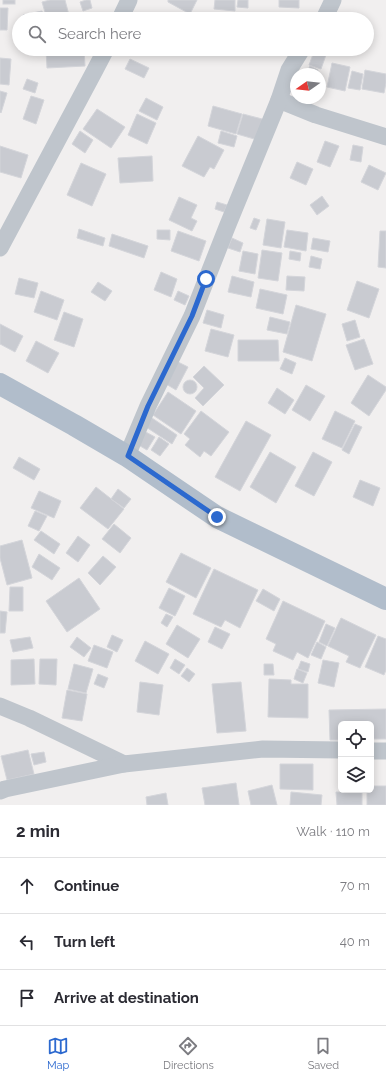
<!DOCTYPE html>
<meta charset="utf-8">
<style>
:root{--surface:#fff;--page:#f7f7f7;--text:#2b2b33;--muted:#7c7c81;--line:#e1e1e2;--accent:#2c69cf}
body{margin:0;font-family:Raleway,sans-serif;background:var(--page);color:var(--text)}
.controls{position:absolute;right:12px;bottom:12px;display:grid;overflow:hidden;border-radius:6px;box-shadow:0 2px 10px #0003}
.controls button{width:36px;height:36px;display:grid;place-items:center;padding:0;border:0;border-bottom:1px solid var(--line);background:var(--surface);color:var(--text);font:20px sans-serif}
.compass{position:absolute;left:290px;top:68px;width:36px;height:36px;border-radius:50%;background:var(--surface);box-shadow:0 2px 10px #0003;rotate:256deg}
.stop{position:absolute;width:12px;height:12px;margin:-9px;border:3px solid #2c69cf;border-radius:50%;background:#fff}
.stop.end{background:#2c69cf;border-color:#fff;box-shadow:0 1px 4px #0008}
.list{margin:0;padding:0;list-style:none}
h2{display:flex;justify-content:space-between;align-items:center;height:52px;margin:0;padding:0 16px;font-size:17px}
h2 small{font-size:13px;font-weight:400;color:var(--muted)}
.list li{display:grid;grid-template-columns:26px 1fr auto;gap:12px;align-items:center;box-sizing:border-box;height:56px;padding:0 16px;border-top:1px solid var(--line)}
.list b{display:block;font-size:15px;white-space:nowrap}
.list em{font-size:13px;font-style:normal;color:var(--muted)}
.icon{flex:none;width:22px;height:22px;fill:none;stroke:currentColor;stroke-width:2;stroke-linecap:round;stroke-linejoin:round}
.map{position:relative;flex:none;width:386px;height:805px;overflow:hidden}
.search{position:absolute;background:var(--surface);box-shadow:0 2px 10px #0003;left:12px;right:12px;top:12px;height:44px;display:flex;align-items:center;gap:10px;box-sizing:border-box;padding:0 14px;border-radius:22px;color:var(--muted);font-size:15px}
.sheet{height:220px;background:var(--surface)}
nav{display:flex;justify-content:space-around;align-items:center;box-sizing:border-box;height:56px;border-top:1px solid var(--line);background:var(--surface);font-size:11px;color:var(--muted)}
nav a{display:grid;justify-items:center;gap:2px}
nav .on{color:var(--accent)}
.map>svg:first-child{display:block}
.building{fill:#c9cbd1;stroke:#d4d5da}
.lines{fill:none;stroke-linecap:round;stroke-linejoin:round}
.minor{stroke:#bfc5cc;stroke-width:17}
.primary{stroke:#b1bdcb;stroke-width:22}
.route{stroke:#2c69cf;stroke-width:5}
</style>
<div class="map">
<svg width="386" height="805" viewBox="0 0 386 805">
<rect width="100%" height="100%" fill="#f1efef"/>
<!-- building -->
<g class="building">
<rect x="3" y="0" width="12" height="4"/>
<path d="M50 0H65L70 19H47L42 2Z"/>
<path d="M86 0H90L92 8 83 11 80 2Z"/>
<path d="M168 0H197L190 14 168 2Z"/>
<path d="M215 0H235V11L214 9Z"/>
<path d="M238 0H248V8L237 7Z"/>
<path d="M279 0H299V8L279 7Z"/>
<path d="M0 8H8L7 30H0Z"/>
<path d="M42 11 44 19H24L23 15Z"/>
<path d="M46 49H84L85 66 47 68Z"/>
<path d="M315 49H319L327 52 321 69 309 65Z"/>
<path d="M0 58 11 59 9 85 0 84Z"/>
<path d="M130 59 149 68 144 78 125 69Z"/>
<path d="M332 63 350 67 345 91 327 87Z"/>
<path d="M310 66 318 70 317 74H306Z"/>
<path d="M365 70 386 74V83L384 93 362 89Z"/>
<path d="M352 71 363 74 360 90 348 88Z"/>
<path d="M27 79 38 83 35 93 23 89Z"/>
<path d="M0 91 7 93 1 113 0 112Z"/>
<path d="M31 96 44 100 36 124 23 119Z"/>
<path d="M146 98 163 107 157 120 139 111Z"/>
<path d="M213 106 242 114 236 134 208 126Z"/>
<path d="M97 109 125 127 111 148 83 129Z"/>
<path d="M137 114 156 123 147 144 128 135Z"/>
<path d="M243 114 266 120 261 141 237 134Z"/>
<path d="M80 131 93 140 85 153 72 144Z"/>
<path d="M221 131 237 136 234 147 218 143Z"/>
<path d="M198 136 224 150 214 169 210 167 204 177 182 166Z"/>
<path d="M325 141 339 146 330 167 317 162Z"/>
<path d="M353 145 363 147 361 162 350 160Z"/>
<path d="M0 146 28 155 21 178 0 172Z"/>
<path d="M152 156 153 181 120 183 118 158Z"/>
<path d="M297 162 313 169 306 185 290 178Z"/>
<path d="M81 163 106 174 92 206 67 195Z"/>
<path d="M369 165 386 173 378 190 361 182Z"/>
<path d="M322 196 329 206 317 215 310 205Z"/>
<path d="M179 197 197 205 191 218 197 221 192 231 169 220Z"/>
<path d="M217 202 227 205 224 212 215 209Z"/>
<path d="M254 218 260 220 256 230 250 228Z"/>
<path d="M267 219 285 222 281 248 263 245Z"/>
<path d="M79 229 105 238 103 246 77 238Z"/>
<path d="M157 230H170V240L157 239Z"/>
<path d="M287 230 308 233 306 251 284 247Z"/>
<path d="M178 231 206 241 199 261 171 251Z"/>
<path d="M380 231H386V268L378 267Z"/>
<path d="M112 234 148 246 144 258 109 246Z"/>
<path d="M232 238 243 243 240 252 228 248Z"/>
<path d="M313 238 330 241 328 252 311 249Z"/>
<path d="M262 250 282 253 278 281 258 278Z"/>
<path d="M243 251 258 254 255 274 239 271Z"/>
<path d="M290 251 301 253 300 261 289 259Z"/>
<path d="M311 256 322 259 320 269 309 267Z"/>
<path d="M161 272 177 279 171 297 154 290Z"/>
<path d="M232 276 254 282 251 297 228 292Z"/>
<path d="M287 276 305 277 304 291 286 290Z"/>
<path d="M19 278 38 283 34 298 15 294Z"/>
<path d="M357 281 379 289 369 318 347 310Z"/>
<path d="M98 282 112 291 105 301 91 292Z"/>
<path d="M260 289 287 295 283 314 256 308Z"/>
<path d="M41 291 64 300 57 320 34 312Z"/>
<path d="M178 291 189 296 185 305 174 300Z"/>
<path d="M296 305 326 314 312 361 283 352Z"/>
<path d="M207 310 224 315 221 328 203 323Z"/>
<path d="M64 312 83 319 74 347 54 340Z"/>
<path d="M270 317 290 322 287 334 267 330Z"/>
<path d="M355 320 360 337 347 341 342 324Z"/>
<path d="M0 324 23 336 15 352 0 344Z"/>
<path d="M211 329 234 335 228 357 205 351Z"/>
<path d="M364 339 373 364 355 370 346 345Z"/>
<path d="M238 340H278L279 361H238Z"/>
<path d="M36 341 59 353 48 373 26 361Z"/>
<path d="M285 358 296 363 292 374 280 369Z"/>
<path d="M178 362 188 367 176 390 166 384Z"/>
<path d="M204 366 224 385 203 406 195 398 204 388 193 377Z"/>
<path d="M368 375 386 387V390L369 416 351 403Z"/>
<circle cx="190" cy="387" r="7"/>
<path d="M306 385 325 396 310 421 292 410Z"/>
<path d="M277 388 294 400 285 414 268 403Z"/>
<path d="M168 392 196 411 181 434 153 415Z"/>
<path d="M201 411 229 432 211 456 204 451 200 457 185 445 190 439 184 434Z"/>
<path d="M335 411 355 421 342 448 322 439Z"/>
<path d="M152 418 177 435 172 444 146 427Z"/>
<path d="M246 421 271 435 240 491 215 477Z"/>
<path d="M355 424 362 427 349 454 342 450Z"/>
<path d="M142 430 155 437 147 450 135 443Z"/>
<path d="M159 437 169 444 160 456 151 450Z"/>
<path d="M270 452 296 467 276 503 250 487Z"/>
<path d="M313 452 332 462 314 496 295 486Z"/>
<path d="M19 457 40 469 34 480 13 468Z"/>
<path d="M360 480 380 488 373 506 353 497Z"/>
<path d="M96 487 124 509 108 529 80 508Z"/>
<path d="M118 489 131 499 124 508 111 499Z"/>
<path d="M39 491 61 501 54 518 31 508Z"/>
<path d="M35 511 47 516 39 531 28 526Z"/>
<path d="M114 524 131 538 120 553 102 539Z"/>
<path d="M41 531 60 544 54 554 34 540Z"/>
<path d="M78 536 90 545 78 562 66 553Z"/>
<path d="M22 540 32 578 7 585 0 558V546Z"/>
<path d="M181 553 211 568 196 598 166 582Z"/>
<path d="M39 554 60 568 52 580 32 567Z"/>
<path d="M103 556 116 567 100 585 88 573Z"/>
<path d="M214 569 258 590 240 628 225 620 221 627 193 614Z"/>
<path d="M79 578 100 609 67 632 46 601Z"/>
<path d="M10 587H23V611H9Z"/>
<path d="M169 588 185 596 175 616 159 608Z"/>
<path d="M263 589 280 599 274 611 256 601Z"/>
<path d="M283 601 325 621 308 658 297 652 293 660 273 651 276 644 266 639Z"/>
<path d="M0 611 7 612 5 633H0Z"/>
<path d="M166 614 173 617 167 627 161 623Z"/>
<path d="M341 618 376 635 360 668 346 662 349 656 328 646Z"/>
<path d="M326 624 335 628 327 646 319 642Z"/>
<path d="M177 625 200 639 188 658 166 644Z"/>
<path d="M215 627 230 634 222 649 208 642Z"/>
<path d="M112 635 123 640 117 652 107 647Z"/>
<path d="M378 636 386 639V670L384 675 365 667Z"/>
<path d="M30 637 33 648 13 652 10 640Z"/>
<path d="M77 637 91 648 84 657 70 647Z"/>
<path d="M145 641 169 654 158 674 135 661Z"/>
<path d="M317 642 326 647 321 659 311 655Z"/>
<path d="M94 645 113 652 107 668 88 661Z"/>
<path d="M34 659 35 684 11 685V660Z"/>
<path d="M40 659H57L56 685 39 684Z"/>
<path d="M175 659 185 665 179 674 170 668Z"/>
<path d="M323 660 339 663 334 687 318 683Z"/>
<path d="M301 661 310 664 308 672 298 669Z"/>
<path d="M74 664 93 669 86 693 68 689Z"/>
<path d="M264 664H273L274 675H264Z"/>
<path d="M187 668 195 674 189 682 181 676Z"/>
<path d="M297 669 307 673 303 683 294 679Z"/>
<path d="M98 674 108 678 104 688 94 684Z"/>
<path d="M269 679 291 680V684H308V718L268 717Z"/>
<path d="M140 682 163 685 159 715 137 712Z"/>
<path d="M241 682 246 731 217 733 212 684Z"/>
<path d="M67 690 87 694 82 721 62 718Z"/>
<path d="M386 709V739H371V724H341V740H330L329 710Z"/>
<path d="M28 750 34 774 7 780 1 756Z"/>
<path d="M44 752 46 762 34 765 31 754Z"/>
<path d="M280 764H313V790L280 789Z"/>
<path d="M236 783 239 805H205L202 788Z"/>
<path d="M272 785 277 805H251L248 791Z"/>
<path d="M371 786H386V805H367V790H371Z"/>
<path d="M291 792 322 795 321 805H290Z"/>
<path d="M336 792H362V805H337Z"/>
<path d="M166 793 168 805H147L146 797Z"/>
</g>
<g class="lines">
<!-- minor -->
<g class="minor">
<path d="M120 19 129 0"/>
<path d="M324 19 333 0"/>
<path d="M279 100 316 115 386 137"/>
<path d="M0 248 94 72 106 49"/>
<path d="M127 456 148 406 192 316 227 227 279 100 289 70 302 49"/>
<path d="M0 706 29 718 124 764"/>
<path d="M371 751H386"/>
<path d="M0 791 5 789 124 764 263 749 341 750"/>
</g>
<!-- primary -->
<path class="primary" d="M0 384 74 425 127 456 217 517 386 599"/>
</g>
<g class="lines">
<!-- route -->
<path class="route" d="M206 279 192 316 148 406 128 456 217 517"/>
</g>
</svg>
<div class="controls">
<button><svg class="icon" aria-label="locate" viewBox="0 0 24 24"><circle cx="12" cy="12" r="6"/><path d="M12 2v4M12 18v4M2 12h4M18 12h4"/></svg></button>
<button><svg class="icon" aria-label="layers" viewBox="0 0 24 24"><path d="M12 4l9 5-9 5-9-5zM3 14l9 5 9-5"/></svg></button>
</div>
<svg class="compass" viewBox="-18 -18 36 36"><path d="M0-13l5 13h-10z" fill="#e53935"/><path d="M0 13l5-13h-10z" fill="#7c7c81"/></svg>
<div class="stop" style="left:206px;top:279px"></div>
<div class="stop end" style="left:217px;top:517px"></div>
<div class="search"><svg class="icon" aria-label="search" viewBox="0 0 24 24"><circle cx="10" cy="10" r="6"/><path d="M15 15l6 6"/></svg>Search here</div>
</div>
<section class="sheet">
<h2>2 min<small>Walk · 110 m</small></h2>
<ul class="list">
<li><svg class="icon" aria-label="ahead" viewBox="0 0 24 24"><path d="M12 20V5M6 11l6-6 6 6"/></svg><div><b>Continue</b></div><em>70 m</em></li>
<li><svg class="icon" aria-label="left" viewBox="0 0 24 24"><path d="M17 20v-9H6M10 6l-5 5 5 5"/></svg><div><b>Turn left</b></div><em>40 m</em></li>
<li><svg class="icon" aria-label="arrive" viewBox="0 0 24 24"><path d="M6 21V4h12l-3 4 3 4H6"/></svg><div><b>Arrive at destination</b></div></li>
</ul>
</section>
<nav>
<a class="on"><svg class="icon" aria-label="map" viewBox="0 0 24 24"><path d="M3 6l6-2 6 2 6-2v14l-6 2-6-2-6 2zM9 4v14M15 6v14"/></svg>Map</a>
<a><svg class="icon" aria-label="directions" viewBox="0 0 24 24"><path d="M12 3l9 9-9 9-9-9zM9 14v-3h6M13 9l2 2-2 2"/></svg>Directions</a>
<a><svg class="icon" aria-label="saved" viewBox="0 0 24 24"><path d="M7 4h10v16l-5-4-5 4z"/></svg>Saved</a>
</nav>
